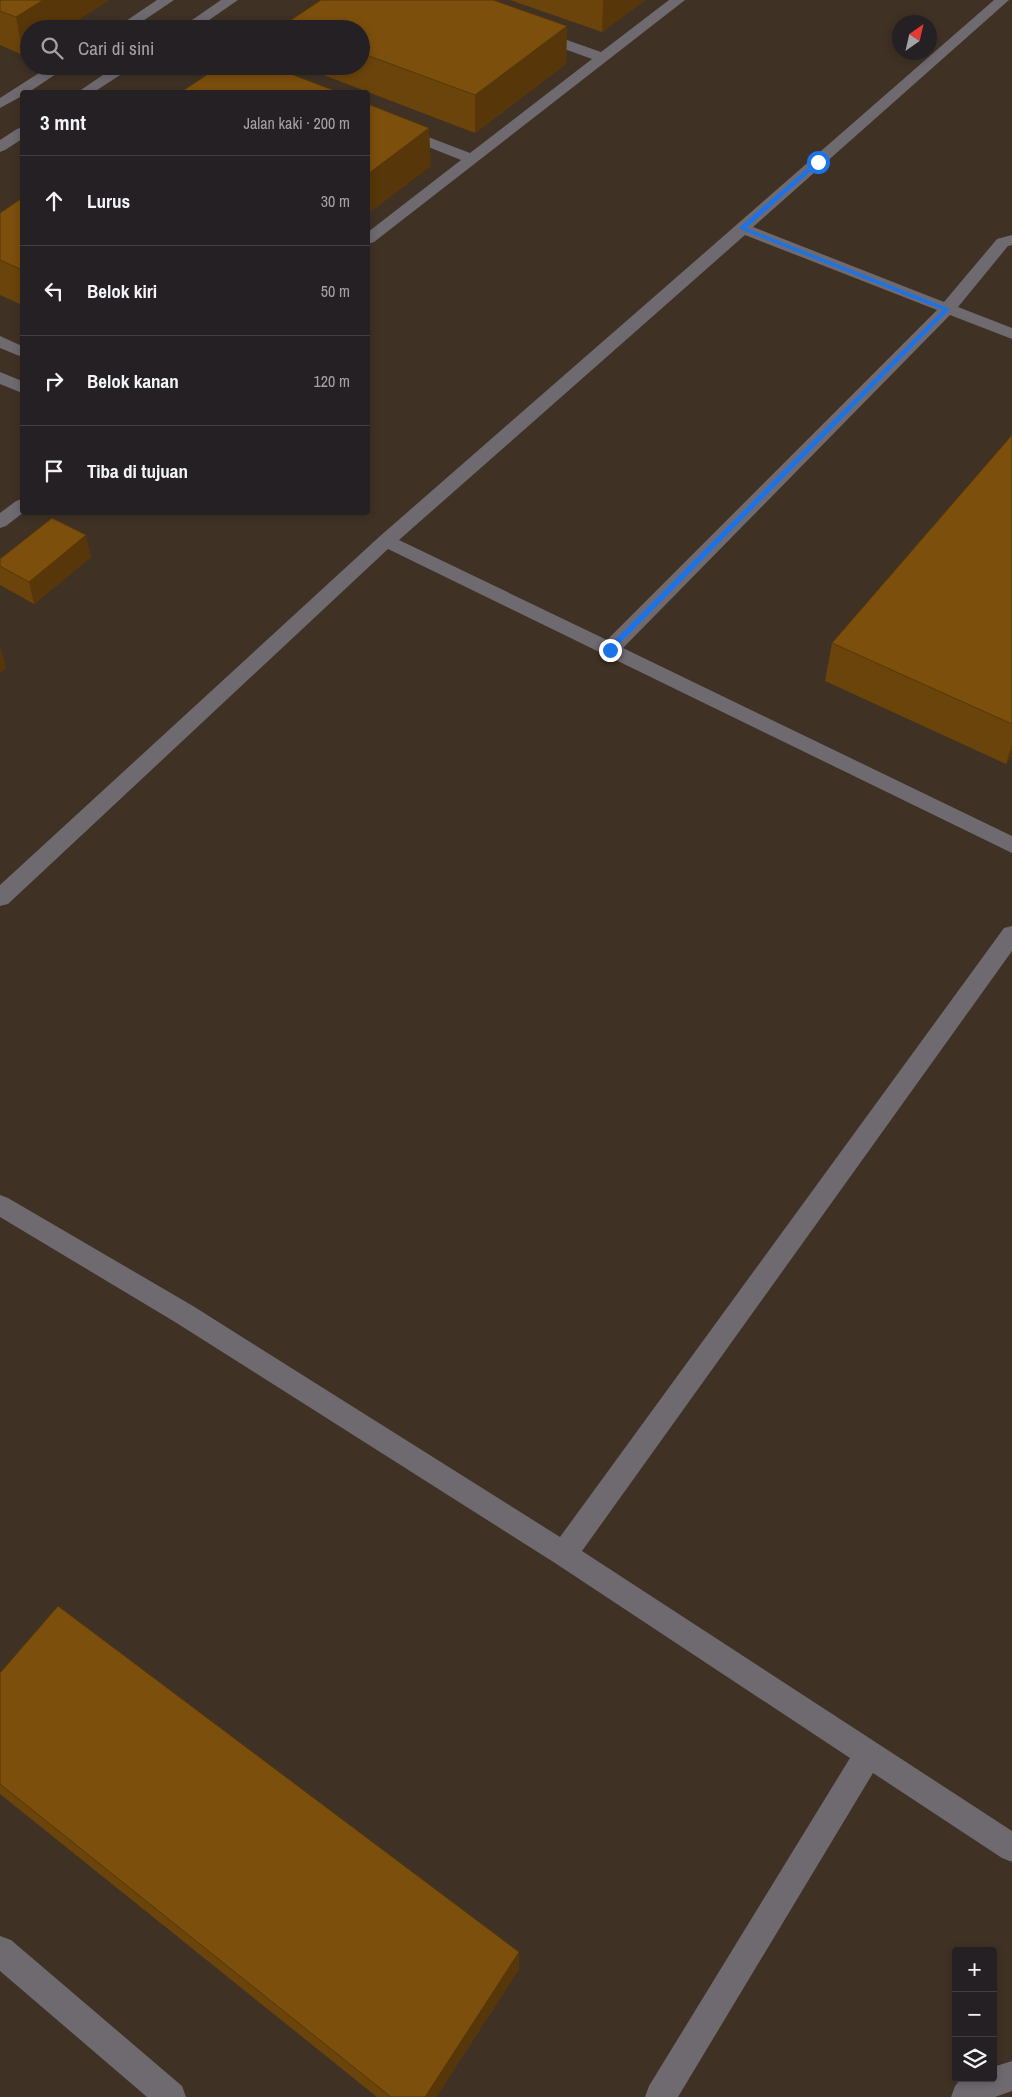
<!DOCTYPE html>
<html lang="id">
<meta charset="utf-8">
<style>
:root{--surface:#242024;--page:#2c282c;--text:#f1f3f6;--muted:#a3a3a6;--line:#413e41}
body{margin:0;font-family:"Archivo Narrow",sans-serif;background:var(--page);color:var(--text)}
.controls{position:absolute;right:15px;bottom:15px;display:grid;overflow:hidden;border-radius:5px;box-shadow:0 2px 8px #0003}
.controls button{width:45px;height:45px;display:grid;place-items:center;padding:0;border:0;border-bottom:1px solid var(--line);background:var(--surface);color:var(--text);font:25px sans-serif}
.compass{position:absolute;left:892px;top:15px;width:45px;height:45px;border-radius:50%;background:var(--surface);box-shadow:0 2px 8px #0003;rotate:34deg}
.stop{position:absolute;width:15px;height:15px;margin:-11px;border:4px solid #1a73e8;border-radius:50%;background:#fff}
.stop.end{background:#1a73e8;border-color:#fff;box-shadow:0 1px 5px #0008}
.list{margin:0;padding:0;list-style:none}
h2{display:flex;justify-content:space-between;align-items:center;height:65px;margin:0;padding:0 20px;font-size:21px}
h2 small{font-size:16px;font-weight:400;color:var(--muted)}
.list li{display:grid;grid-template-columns:32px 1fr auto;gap:15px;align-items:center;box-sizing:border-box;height:90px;padding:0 20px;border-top:1px solid var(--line)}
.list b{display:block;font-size:19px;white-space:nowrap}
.list em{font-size:16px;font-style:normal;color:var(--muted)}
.icon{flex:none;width:28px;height:28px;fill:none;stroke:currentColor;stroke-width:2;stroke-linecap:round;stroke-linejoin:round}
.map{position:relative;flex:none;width:1012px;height:2097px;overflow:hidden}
.search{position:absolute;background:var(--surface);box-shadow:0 2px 8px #0003;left:20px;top:20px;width:350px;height:55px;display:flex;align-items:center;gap:12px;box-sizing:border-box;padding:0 18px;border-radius:28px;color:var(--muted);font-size:19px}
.panel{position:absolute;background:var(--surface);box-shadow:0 2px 8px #0003;left:20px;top:90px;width:350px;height:425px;border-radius:5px}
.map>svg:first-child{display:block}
.industrial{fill:#3f3124;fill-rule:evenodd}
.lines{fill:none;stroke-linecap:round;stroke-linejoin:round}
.service{fill:#6f6a70;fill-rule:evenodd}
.wall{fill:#6b440b}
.shaded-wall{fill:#573709}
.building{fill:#7c4f0d;stroke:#573709}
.route{fill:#1a73e8}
</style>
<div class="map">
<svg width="1012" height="2097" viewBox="0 0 1012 2097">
<rect width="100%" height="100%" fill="#302b30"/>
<!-- industrial -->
<path class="industrial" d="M0 0H1012V2097H0ZM900 22H930V52H900ZM29 29H361V66H29ZM22 92H368V512H22ZM956 1951H993V2078H956Z"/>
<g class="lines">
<!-- service -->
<g class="service">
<path d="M157 0H174L131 29H114Z"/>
<path d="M221 0H238L196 29H179Z"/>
<path d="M669 0H685L374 242 368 244V232L461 160 368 123V114L470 153 592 59 534 38 532 35 534 32H544L601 52Z"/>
<path d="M994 0H1009L753 227 944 302 997 239 1012 235V245L1008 246 958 307 1012 328V339L950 315 623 648 1012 836V853L388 549 8 904 0 906V885L379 537ZM745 235 937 310 607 640 399 540Z"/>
<path d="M50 66H68L29 92H22V96L0 108V98Z"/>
<path d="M116 66H134L94 92H78Z"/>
<path d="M22 127V139L5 150 0 152V140L17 129Z"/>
<path d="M0 336 22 346V357L0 348Z"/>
<path d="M0 372 22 381V393L0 384Z"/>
<path d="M22 499V512H24L6 526 0 528V513L16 501Z"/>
<path d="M1012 926V951L582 1551 1012 1831V1862L1002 1858 873 1773 678 2097H645L649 2086 850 1758 555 1563 175 1322 0 1217V1195L8 1198 193 1306 560 1537 1004 928Z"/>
<path d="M0 1936 11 1940 182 2086 186 2097H147L0 1971Z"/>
<path d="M1012 2061V2091L995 2097H951L955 2086 962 2078H993V2067Z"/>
</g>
</g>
<!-- wall -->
<g class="wall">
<path d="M0 0H109L64 29H29V51L23 55 0 45Z"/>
<path d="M321 0H493L567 26 566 64 475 133 300 66H361V29H285V24Z"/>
<path d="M510 0H645L602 32Z"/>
<path d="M22 198V305L0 295V213Z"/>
<path d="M1012 435V756L1006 764 825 681 832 643Z"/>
<path d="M91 557 34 604 0 585V559Z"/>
<path d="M0 1673 519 1952V1969L436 2097H377L0 1794Z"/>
</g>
<!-- shaded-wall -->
<g class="shaded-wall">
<path d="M43 0H109L64 29H29V51L23 55 16 17Z"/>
<path d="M603 0H645L602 32Z"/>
<path d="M567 26 566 64 475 133V95Z"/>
<path d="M429 128 431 166 368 214V174Z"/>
<path d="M86 535 91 557 34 604 29 582Z"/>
<path d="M0 646 6 668 0 673Z"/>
<path d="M1012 744V756L1006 764Z"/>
<path d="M519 1952V1969L436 2097H425Z"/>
</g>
<!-- building -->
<g class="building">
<path d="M0 0H43L16 17 0 11Z"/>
<path d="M321 0H493L567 26 475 95 361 53V29H298L285 24Z"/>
<path d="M220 66H270L338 92H181Z"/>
<path d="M368 104 429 128 368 174Z"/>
<path d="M22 198V270L0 260V213Z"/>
<path d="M1012 435V724L832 643Z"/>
<path d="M52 518 86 535 29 582 0 566V559Z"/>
<path d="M58 1606 519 1952 425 2097H391L0 1784V1673Z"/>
</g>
<!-- route -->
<path class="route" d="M817 160 821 162 746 228 950 309 612 651H607V648L943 310 740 229V227Z"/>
</svg>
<div class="controls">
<button>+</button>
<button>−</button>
<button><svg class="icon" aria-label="layers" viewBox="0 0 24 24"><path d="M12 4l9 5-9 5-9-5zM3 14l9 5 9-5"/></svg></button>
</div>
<svg class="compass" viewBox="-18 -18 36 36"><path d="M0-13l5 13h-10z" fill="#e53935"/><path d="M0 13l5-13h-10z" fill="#a3a3a6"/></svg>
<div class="stop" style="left:818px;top:162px"></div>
<div class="stop end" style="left:610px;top:650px"></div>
<div class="search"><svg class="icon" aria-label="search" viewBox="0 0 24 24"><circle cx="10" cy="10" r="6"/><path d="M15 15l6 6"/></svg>Cari di sini</div>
<section class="panel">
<h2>3 mnt<small>Jalan kaki · 200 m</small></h2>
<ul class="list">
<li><svg class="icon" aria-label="ahead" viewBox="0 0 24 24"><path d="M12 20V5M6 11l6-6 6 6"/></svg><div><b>Lurus</b></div><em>30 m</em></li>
<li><svg class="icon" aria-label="left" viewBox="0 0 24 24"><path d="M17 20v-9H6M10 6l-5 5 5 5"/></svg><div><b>Belok kiri</b></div><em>50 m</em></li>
<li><svg class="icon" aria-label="right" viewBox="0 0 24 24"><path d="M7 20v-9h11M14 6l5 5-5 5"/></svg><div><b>Belok kanan</b></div><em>120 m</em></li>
<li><svg class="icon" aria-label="arrive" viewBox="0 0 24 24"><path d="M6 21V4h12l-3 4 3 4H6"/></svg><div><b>Tiba di tujuan</b></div></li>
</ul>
</section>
</div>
